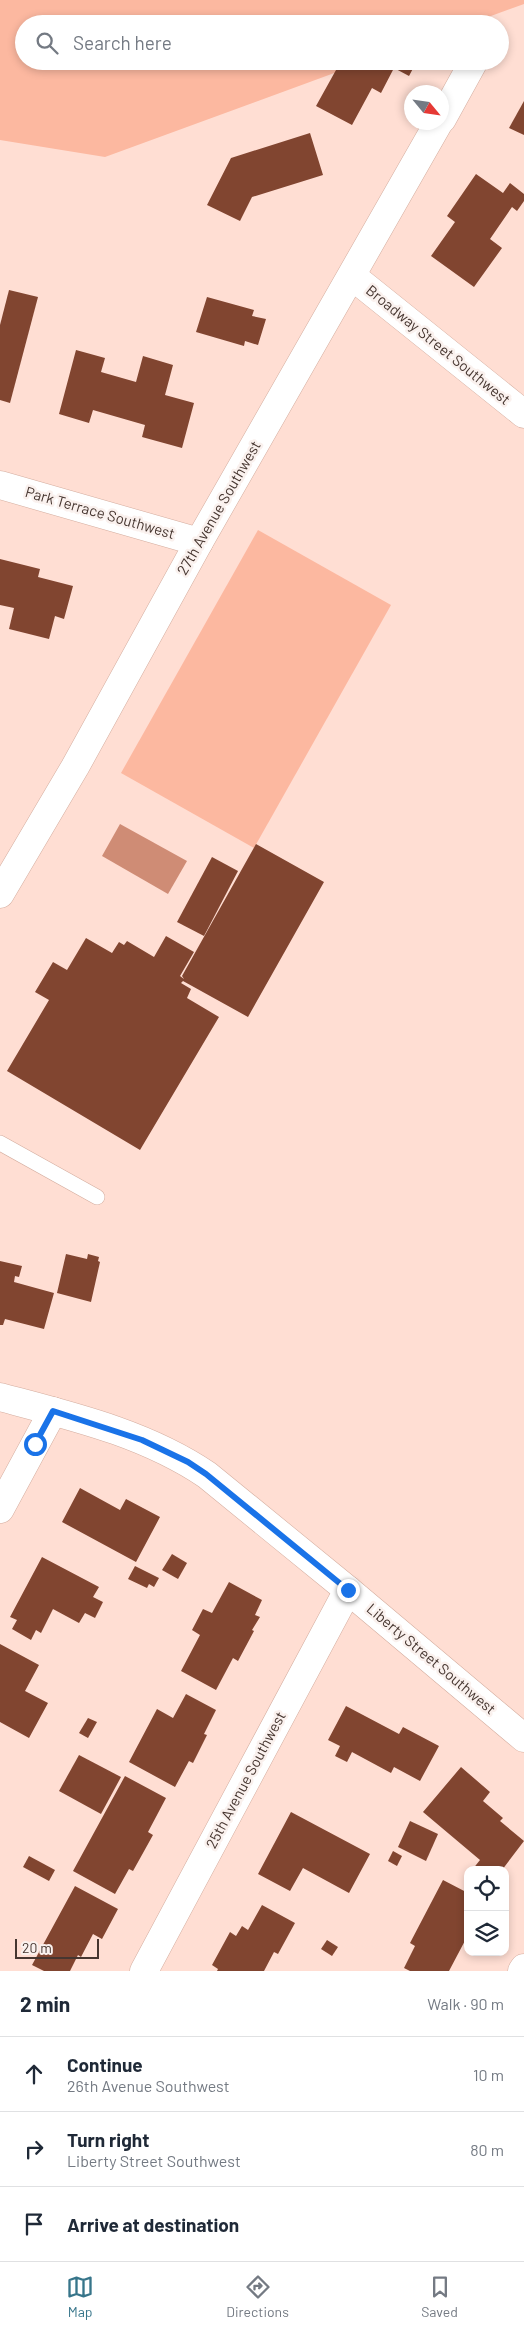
<!DOCTYPE html>
<meta charset="utf-8">
<style>
:root{--surface:#fff;--page:#f6f6f7;--text:#1f2937;--muted:#747a83;--line:#e0e1e3;--accent:#37758a}
body{margin:0;font-family:Barlow,sans-serif;background:var(--page);color:var(--text)}
.controls{position:absolute;right:15px;bottom:15px;display:grid;overflow:hidden;border-radius:10px;box-shadow:0 2px 8px #0003}
.controls button{width:45px;height:45px;display:grid;place-items:center;padding:0;border:0;border-bottom:1px solid var(--line);background:var(--surface);color:var(--text);font:25px sans-serif}
.compass{position:absolute;left:404px;top:85px;width:45px;height:45px;border-radius:50%;background:var(--surface);box-shadow:0 2px 8px #0003;rotate:119deg}
.scale{position:absolute;left:15px;bottom:12px;width:84px;box-sizing:border-box;padding-left:5px;border:2px solid #463630;border-top:0;font-size:14px;line-height:18px;white-space:nowrap;color:#463630;-webkit-text-stroke:4px #faf1ee;paint-order:stroke}
.stop{position:absolute;width:15px;height:15px;margin:-11px;border:4px solid #1a73e8;border-radius:50%;background:#fff}
.stop.end{background:#1a73e8;border-color:#fff;box-shadow:0 1px 5px #0008}
.list{margin:0;padding:0;list-style:none}
h2{display:flex;justify-content:space-between;align-items:center;height:65px;margin:0;padding:0 20px;font-size:21px}
h2 small{font-size:16px;font-weight:400;color:var(--muted)}
.list li{display:grid;grid-template-columns:32px 1fr auto;gap:15px;align-items:center;box-sizing:border-box;height:75px;padding:0 20px;border-top:1px solid var(--line)}
.list b{display:block;font-size:19px;white-space:nowrap}
.list p{margin:0;font-size:16px;white-space:nowrap;color:var(--muted)}
.list em{font-size:16px;font-style:normal;color:var(--muted)}
.icon{flex:none;width:28px;height:28px;fill:none;stroke:currentColor;stroke-width:2;stroke-linecap:round;stroke-linejoin:round}
.map{position:relative;flex:none;width:524px;height:1971px;overflow:hidden}
.search{position:absolute;background:var(--surface);box-shadow:0 2px 8px #0003;left:15px;right:15px;top:15px;height:55px;display:flex;align-items:center;gap:12px;box-sizing:border-box;padding:0 18px;border-radius:28px;color:var(--muted);font-size:19px}
.sheet{height:290px;background:var(--surface)}
nav{display:flex;justify-content:space-around;align-items:center;box-sizing:border-box;height:70px;border-top:1px solid var(--line);background:var(--surface);font-size:14px;color:var(--muted)}
nav a{display:grid;justify-items:center;gap:2px}
nav .on{color:var(--accent)}
.map>svg:first-child{display:block}
.green{fill:#fcb8a0}
.water{fill:#cf8c75}
.building{fill:#814530}
.lines{fill:none;stroke-linecap:round;stroke-linejoin:round}
.service-casing{stroke:#d4ad9f;stroke-width:16}
.minor-casing{stroke:#d4ad9f;stroke-width:29}
.tertiary-casing{stroke:#d4ad9f;stroke-width:29}
.service{stroke:#fff;stroke-width:15}
.minor{stroke:#fff;stroke-width:28}
.tertiary{stroke:#fff;stroke-width:28}
.route{stroke:#1a73e8;stroke-width:6}
.labels{text-anchor:middle;stroke-width:5;stroke-linejoin:round;paint-order:stroke}
.street-label{font-size:15px;fill:#463630;stroke:#faf1ee}
</style>
<div class="map">
<svg width="524" height="1971" viewBox="0 0 524 1971">
<rect width="100%" height="100%" fill="#ffded3"/>
<!-- green -->
<g class="green">
<path d="M0 0H524V4L469 24H24V61H367L105 157 0 140Z"/>
<path d="M258 530 391 605 254 848 121 773Z"/>
</g>
<!-- water -->
<path class="water" d="M120 824 187 861 168 894 102 856Z"/>
<!-- building -->
<g class="building">
<path d="M363 19 372 24H361Z"/>
<path d="M341 61H417L409 76 394 68 381 93 372 88 352 125 316 106Z"/>
<path d="M524 101V135L509 128Z"/>
<path d="M310 133 323 175 252 197 240 221 207 205 231 158Z"/>
<path d="M476 174 503 193 510 183 524 194V201L517 211 512 207 490 239 502 248 474 287 431 256 455 222 447 216Z"/>
<path d="M9 290 38 297 10 403 0 400V325Z"/>
<path d="M207 297 254 310 252 316 266 319 258 345 245 341 244 346 196 332Z"/>
<path d="M76 350 105 358 101 372 136 382 143 356 173 365 165 395 194 403 182 448 142 437 145 425 93 410 89 423 59 414Z"/>
<path d="M0 559 40 569 38 577 73 586 64 619 55 616 49 639 9 629 14 608 0 605Z"/>
<path d="M256 844 324 882 248 1017 183 981 181 983 191 989 187 998 219 1017 140 1150 7 1071 49 1000 35 992 53 962 67 970 86 938 112 953 119 942 124 945 127 941 154 957 166 936 194 952 180 976 184 979 182 976Z"/>
<path d="M212 857 238 871 204 936 177 922Z"/>
<path d="M66 1254 87 1259 88 1254 99 1257 98 1261 100 1262 91 1302 57 1293Z"/>
<path d="M0 1261 22 1266 19 1277 15 1276 14 1282 54 1293 44 1329 5 1319 3 1325H0Z"/>
<path d="M80 1488 120 1510 126 1499 160 1517 136 1562 62 1522Z"/>
<path d="M172 1554 187 1563 178 1579 162 1570Z"/>
<path d="M42 1557 99 1587 93 1597 103 1602 95 1618 85 1613 79 1623 53 1609 41 1633 36 1630 31 1640 12 1629 17 1620 10 1617Z"/>
<path d="M135 1566 159 1578 154 1587 149 1584 147 1588 128 1579Z"/>
<path d="M229 1582 262 1600 255 1615 260 1617 252 1630 254 1631 238 1661 233 1658 216 1690 181 1671 200 1635 192 1630 203 1609 212 1613Z"/>
<path d="M0 1644 39 1665 25 1691 48 1703 29 1738 0 1722Z"/>
<path d="M186 1694 216 1710 204 1734 207 1735 193 1763 189 1761 175 1787 129 1762 157 1709 173 1718Z"/>
<path d="M346 1706 399 1734 403 1727 439 1746 420 1781 394 1767 391 1773 352 1752 347 1762 335 1756 340 1746 328 1740Z"/>
<path d="M88 1718 97 1722 88 1738 79 1733Z"/>
<path d="M79 1755 121 1777 101 1814 59 1791Z"/>
<path d="M461 1767 490 1792 483 1801 503 1818 500 1821 524 1841 502 1870H472L480 1860 423 1812Z"/>
<path d="M125 1776 166 1798 148 1832 153 1835 133 1871 129 1869 115 1894 73 1871Z"/>
<path d="M291 1812 370 1854 349 1893 303 1868 290 1891 258 1874Z"/>
<path d="M410 1821 438 1834 426 1861 398 1847Z"/>
<path d="M393 1851 402 1856 397 1866 388 1861Z"/>
<path d="M29 1856 55 1870 49 1881 23 1867Z"/>
<path d="M443 1880 468 1893V1935L449 1971H410L404 1968 415 1946 410 1943Z"/>
<path d="M75 1886 118 1909 102 1939 93 1934 81 1957 78 1955 70 1971H44L32 1965Z"/>
<path d="M262 1905 295 1923 278 1954 274 1952 264 1971H217L218 1969 212 1965 230 1932 236 1936 242 1926 248 1930Z"/>
<path d="M327 1940 338 1947 332 1956 321 1949Z"/>
</g>
<g class="lines">
<!-- service casing -->
<g class="service-casing">
<path id="service" d="M0 1143 97 1197"/>
</g>
<!-- minor casing -->
<g class="minor-casing">
<g id="minor">
<path d="M442 119 474 61"/>
<path d="M352 276 524 414"/>
<path d="M0 485 199 542"/>
<path d="M0 894 75 767 199 542 439 122"/>
<path d="M0 1397C71 1416 145 1433 207 1475L348 1590 524 1738"/>
<path d="M0 1509 53 1411"/>
<path d="M144 1971 348 1590"/>
</g>
</g>
<!-- tertiary casing -->
<g class="tertiary-casing">
<path id="tertiary" d="M522 1971 524 1968"/>
</g>
<!-- service -->
<use href="#service" class="service"/>
<!-- minor -->
<use href="#minor" class="minor"/>
<!-- tertiary -->
<use href="#tertiary" class="tertiary"/>
</g>
<g class="lines">
<!-- route -->
<path class="route" d="M35 1444 53 1411 142 1440 188 1462 206 1474 348 1590"/>
</g>
<g class="labels">
<!-- street labels -->
<g class="street-label">
<text transform="translate(438 345) rotate(39)" y="5">Broadway Street Southwest</text>
<text transform="translate(219 508) rotate(-60)" y="5">27th Avenue Southwest</text>
<text transform="translate(100 513) rotate(16)" y="5">Park Terrace Southwest</text>
<text transform="translate(431 1659) rotate(40)" y="5">Liberty Street Southwest</text>
<text transform="translate(246 1780) rotate(-62)" y="5">25th Avenue Southwest</text>
</g>
</g>
</svg>
<div class="controls">
<button><svg class="icon" aria-label="locate" viewBox="0 0 24 24"><circle cx="12" cy="12" r="6"/><path d="M12 2v4M12 18v4M2 12h4M18 12h4"/></svg></button>
<button><svg class="icon" aria-label="layers" viewBox="0 0 24 24"><path d="M12 4l9 5-9 5-9-5zM3 14l9 5 9-5"/></svg></button>
</div>
<svg class="compass" viewBox="-18 -18 36 36"><path d="M0-13l5 13h-10z" fill="#e53935"/><path d="M0 13l5-13h-10z" fill="#747a83"/></svg>
<div class="scale">20 m</div>
<div class="stop" style="left:35px;top:1444px"></div>
<div class="stop end" style="left:348px;top:1590px"></div>
<div class="search"><svg class="icon" aria-label="search" viewBox="0 0 24 24"><circle cx="10" cy="10" r="6"/><path d="M15 15l6 6"/></svg>Search here</div>
</div>
<section class="sheet">
<h2>2 min<small>Walk · 90 m</small></h2>
<ul class="list">
<li><svg class="icon" aria-label="ahead" viewBox="0 0 24 24"><path d="M12 20V5M6 11l6-6 6 6"/></svg><div><b>Continue</b><p>26th Avenue Southwest</p></div><em>10 m</em></li>
<li><svg class="icon" aria-label="right" viewBox="0 0 24 24"><path d="M7 20v-9h11M14 6l5 5-5 5"/></svg><div><b>Turn right</b><p>Liberty Street Southwest</p></div><em>80 m</em></li>
<li><svg class="icon" aria-label="arrive" viewBox="0 0 24 24"><path d="M6 21V4h12l-3 4 3 4H6"/></svg><div><b>Arrive at destination</b></div></li>
</ul>
</section>
<nav>
<a class="on"><svg class="icon" aria-label="map" viewBox="0 0 24 24"><path d="M3 6l6-2 6 2 6-2v14l-6 2-6-2-6 2zM9 4v14M15 6v14"/></svg>Map</a>
<a><svg class="icon" aria-label="directions" viewBox="0 0 24 24"><path d="M12 3l9 9-9 9-9-9zM9 14v-3h6M13 9l2 2-2 2"/></svg>Directions</a>
<a><svg class="icon" aria-label="saved" viewBox="0 0 24 24"><path d="M7 4h10v16l-5-4-5 4z"/></svg>Saved</a>
</nav>
